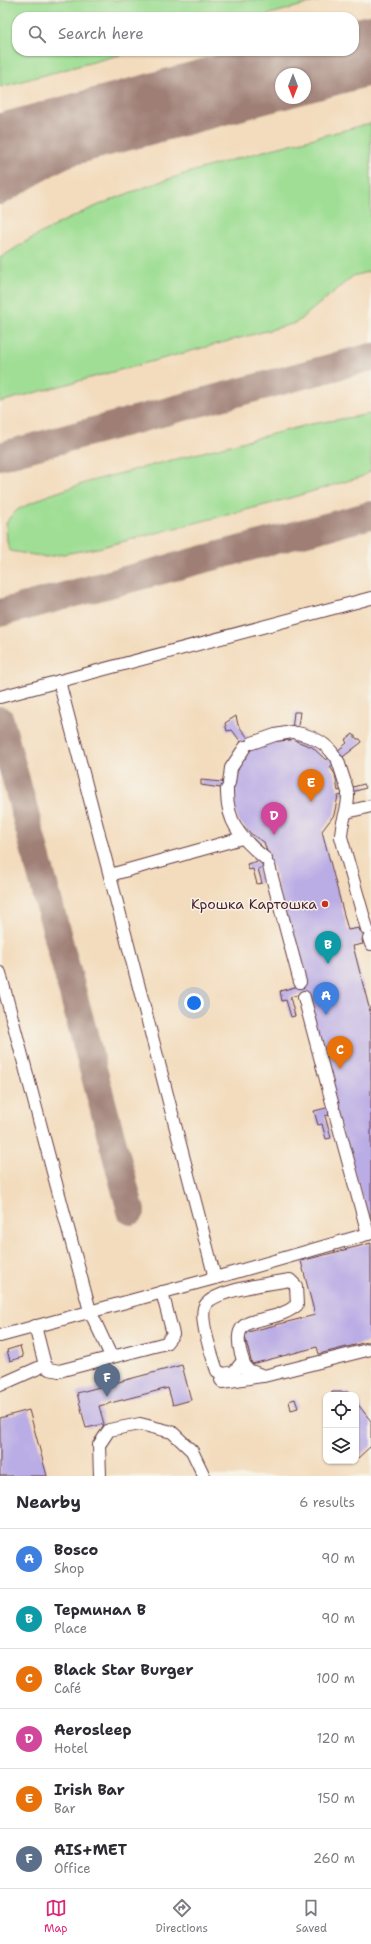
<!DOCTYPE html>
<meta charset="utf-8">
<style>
:root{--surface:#fff;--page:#f2f2f3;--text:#2b2b33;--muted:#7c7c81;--line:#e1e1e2;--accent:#db2777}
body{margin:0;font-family:"Shantell Sans",sans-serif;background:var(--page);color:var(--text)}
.controls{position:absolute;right:12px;bottom:12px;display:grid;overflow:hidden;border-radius:8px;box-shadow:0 1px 3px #0004}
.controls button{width:36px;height:36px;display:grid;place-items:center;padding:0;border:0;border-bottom:1px solid var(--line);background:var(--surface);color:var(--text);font:20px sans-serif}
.compass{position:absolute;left:275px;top:68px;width:36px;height:36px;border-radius:50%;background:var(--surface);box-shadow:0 1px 3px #0004;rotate:180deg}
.you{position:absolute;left:194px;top:1003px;width:14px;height:14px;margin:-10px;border:3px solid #fff;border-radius:50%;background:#1a73e8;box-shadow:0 0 0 6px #1a73e833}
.badge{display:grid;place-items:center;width:26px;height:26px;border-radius:50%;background:var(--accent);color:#fff;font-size:13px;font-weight:700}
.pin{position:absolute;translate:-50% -33px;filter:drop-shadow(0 1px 2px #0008)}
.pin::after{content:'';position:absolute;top:21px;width:14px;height:12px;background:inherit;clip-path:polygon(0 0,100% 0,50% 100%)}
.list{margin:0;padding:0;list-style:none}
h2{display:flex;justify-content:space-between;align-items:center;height:52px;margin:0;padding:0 16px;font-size:17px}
h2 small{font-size:13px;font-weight:400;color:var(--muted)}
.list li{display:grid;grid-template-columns:26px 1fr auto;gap:12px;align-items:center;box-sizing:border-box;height:60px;padding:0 16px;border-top:1px solid var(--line)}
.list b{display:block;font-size:15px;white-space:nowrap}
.list p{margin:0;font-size:13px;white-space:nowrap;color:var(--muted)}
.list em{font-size:13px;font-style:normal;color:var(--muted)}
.icon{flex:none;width:22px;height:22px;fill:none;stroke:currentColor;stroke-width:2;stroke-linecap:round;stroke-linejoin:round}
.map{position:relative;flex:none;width:371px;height:1476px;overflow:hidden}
.search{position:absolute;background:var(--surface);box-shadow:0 1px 3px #0004;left:12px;right:12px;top:12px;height:44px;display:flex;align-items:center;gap:10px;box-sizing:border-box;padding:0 14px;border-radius:16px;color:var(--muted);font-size:15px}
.sheet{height:412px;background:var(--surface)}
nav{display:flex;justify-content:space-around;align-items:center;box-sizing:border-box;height:56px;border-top:1px solid var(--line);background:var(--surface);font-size:11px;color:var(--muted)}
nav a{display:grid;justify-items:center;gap:2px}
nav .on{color:var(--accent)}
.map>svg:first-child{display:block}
.green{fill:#9fde94;stroke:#747e60}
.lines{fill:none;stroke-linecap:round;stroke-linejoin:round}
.taxiway{stroke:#9e7e74;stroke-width:28}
.runway{stroke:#9e7e74;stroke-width:70}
.building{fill:#baace5}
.minor-casing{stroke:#633b41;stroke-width:14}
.minor{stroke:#fff;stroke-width:12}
.poi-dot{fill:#c8321e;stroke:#f7f3e8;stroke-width:1.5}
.labels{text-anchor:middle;stroke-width:3;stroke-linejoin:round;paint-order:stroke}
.poi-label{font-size:14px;fill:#4a1f2b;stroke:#f7f3e8;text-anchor:end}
</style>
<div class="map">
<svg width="371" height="1476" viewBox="0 0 371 1476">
<rect width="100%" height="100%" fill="#f7f3e8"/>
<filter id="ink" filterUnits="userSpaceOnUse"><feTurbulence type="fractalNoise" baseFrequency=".025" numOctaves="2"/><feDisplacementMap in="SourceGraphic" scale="8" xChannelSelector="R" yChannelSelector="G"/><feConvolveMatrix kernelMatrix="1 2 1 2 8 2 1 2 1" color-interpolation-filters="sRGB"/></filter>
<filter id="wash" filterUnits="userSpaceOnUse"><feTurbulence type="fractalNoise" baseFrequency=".012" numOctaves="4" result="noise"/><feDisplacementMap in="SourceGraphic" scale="16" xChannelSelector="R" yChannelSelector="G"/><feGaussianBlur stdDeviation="0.9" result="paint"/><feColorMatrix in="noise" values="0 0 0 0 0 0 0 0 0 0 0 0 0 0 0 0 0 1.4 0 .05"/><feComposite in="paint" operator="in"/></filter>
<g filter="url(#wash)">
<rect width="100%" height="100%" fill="#f3dcbd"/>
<!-- green -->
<g class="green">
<path d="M0 0H322L259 17H17V51H134L0 87Z"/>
<path d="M371 123V271L353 276 296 323 0 402V258C109 184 246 157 371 123Z"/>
<path d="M371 414V471L361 477 273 503 98 548 46 557 10 551 7 542 6 524 10 517 17 510 46 496 91 481 311 424Z"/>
</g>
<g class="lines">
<!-- taxiway -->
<g class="taxiway">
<path d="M0 191 52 160 156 108"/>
<path d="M0 456 371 357"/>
<path d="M0 613 371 515"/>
<path d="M0 720 131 1211"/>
</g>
<!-- runway -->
<g class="runway">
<path d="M281 74 371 50"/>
<path d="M0 149 281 74"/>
</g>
</g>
<g id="blocks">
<!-- building -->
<g class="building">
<path d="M294 712H300L296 741 312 747 326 760 347 743 345 740 353 734 357 739H360L362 742 330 767 335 774 338 791 364 784 366 788 338 796 334 815 322 831 348 930 359 928 360 931 371 928V937L362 939 363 944 353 946 371 1015V1227L336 1113 325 1116 331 1138 326 1139 322 1124 318 1125 314 1111 334 1106 301 994 290 997 295 1016 291 1017 286 1000 282 1001 280 991 299 986 273 865 258 869 262 883 257 884 253 869 249 870 247 864 269 858 264 842 251 834 238 820 227 789 201 785V780L232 783 242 761 249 753 232 730 227 731 225 723 236 716 238 725 252 743 291 740Z"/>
<path d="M371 1243V1341L319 1354 317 1347 252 1364 244 1333 315 1315 301 1261Z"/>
<path d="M20 1346 23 1357 10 1361 7 1350Z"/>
<path d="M182 1365 191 1400 173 1405 168 1388 99 1406 104 1424 86 1428 77 1393Z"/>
<path d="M332 1392H348L351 1395H332Z"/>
<path d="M295 1399 298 1408 291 1410 289 1401Z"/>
<path d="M356 1402 371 1421V1446L358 1458 356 1457Z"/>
<path d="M29 1410 47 1476H0V1418Z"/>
</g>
</g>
</g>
<g filter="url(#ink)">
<use href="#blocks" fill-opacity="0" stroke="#633b41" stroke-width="1"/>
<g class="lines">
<!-- minor casing -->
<g class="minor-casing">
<g id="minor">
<path d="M59 681 215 1278 371 1233"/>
<path d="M0 697 371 598"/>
<path d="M297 733C312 736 325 742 334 755"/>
<path d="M252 743 275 735 292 732"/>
<path d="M338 761 347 789"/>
<path d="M229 783 231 768 245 747"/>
<path d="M227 789C226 822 241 839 266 859"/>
<path d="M348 794C349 809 341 821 341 837L367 929"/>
<path d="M347 812 371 806"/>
<path d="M269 866 300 982"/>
<path d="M110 875 242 838"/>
<path d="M369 938 371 944"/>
<path d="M0 973 90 1311 111 1356"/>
<path d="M304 997 333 1106"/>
<path d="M335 1113 368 1234"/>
<path d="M35 1326 45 1365"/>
<path d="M0 1336 215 1278"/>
<path d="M243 1361 234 1372 224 1374 217 1371C212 1355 200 1323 204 1308 209 1290 273 1283 290 1280L296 1286 297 1305C265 1331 221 1304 246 1369L264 1376 371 1349"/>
<path d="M221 1380 223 1382 262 1376"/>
<path d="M0 1385 45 1365 49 1369 59 1371 166 1343 173 1334 162 1292"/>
<path d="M100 1476 99 1445 109 1430 140 1424 172 1432 192 1451 204 1476"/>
</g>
</g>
<!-- minor -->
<use href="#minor" class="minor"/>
</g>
</g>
<!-- markers -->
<circle class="poi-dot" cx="325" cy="904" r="4"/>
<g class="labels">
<!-- poi labels -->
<g class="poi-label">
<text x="317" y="909">Крошка Картошка</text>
</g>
</g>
</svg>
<div class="controls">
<button><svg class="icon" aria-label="locate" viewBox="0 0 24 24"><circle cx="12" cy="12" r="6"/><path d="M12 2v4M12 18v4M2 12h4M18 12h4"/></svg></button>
<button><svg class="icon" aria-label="layers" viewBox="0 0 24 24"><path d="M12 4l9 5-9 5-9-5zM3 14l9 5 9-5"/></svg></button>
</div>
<svg class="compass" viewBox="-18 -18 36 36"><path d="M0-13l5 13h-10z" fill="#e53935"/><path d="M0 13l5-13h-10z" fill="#7c7c81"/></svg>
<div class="you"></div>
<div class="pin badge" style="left:326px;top:1015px;background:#3f7fe0">A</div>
<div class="pin badge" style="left:328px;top:964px;background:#0f9aa8">B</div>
<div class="pin badge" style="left:340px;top:1069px;background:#e8710a">C</div>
<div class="pin badge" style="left:274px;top:835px;background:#d1479c">D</div>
<div class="pin badge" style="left:311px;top:802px;background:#e8710a">E</div>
<div class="pin badge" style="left:107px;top:1397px;background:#5c6f8a">F</div>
<div class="search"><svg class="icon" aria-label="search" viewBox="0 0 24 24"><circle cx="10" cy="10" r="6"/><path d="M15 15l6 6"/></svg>Search here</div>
</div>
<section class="sheet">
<h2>Nearby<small>6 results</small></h2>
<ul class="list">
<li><span class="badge" style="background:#3f7fe0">A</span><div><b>Bosco</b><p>Shop</p></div><em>90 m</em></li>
<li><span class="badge" style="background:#0f9aa8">B</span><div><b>Терминал B</b><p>Place</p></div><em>90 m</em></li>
<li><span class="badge" style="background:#e8710a">C</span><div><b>Black Star Burger</b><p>Café</p></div><em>100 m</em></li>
<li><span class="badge" style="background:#d1479c">D</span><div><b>Aerosleep</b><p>Hotel</p></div><em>120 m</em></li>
<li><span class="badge" style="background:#e8710a">E</span><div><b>Irish Bar</b><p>Bar</p></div><em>150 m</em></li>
<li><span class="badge" style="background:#5c6f8a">F</span><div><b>AIS+MET</b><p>Office</p></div><em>260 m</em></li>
</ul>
</section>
<nav>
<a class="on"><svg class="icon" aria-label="map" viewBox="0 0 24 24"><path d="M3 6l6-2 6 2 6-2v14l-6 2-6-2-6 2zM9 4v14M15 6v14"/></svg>Map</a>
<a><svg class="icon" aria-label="directions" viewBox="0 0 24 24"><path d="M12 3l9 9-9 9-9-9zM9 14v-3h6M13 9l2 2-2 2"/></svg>Directions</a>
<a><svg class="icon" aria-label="saved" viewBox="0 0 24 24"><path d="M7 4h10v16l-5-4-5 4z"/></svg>Saved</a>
</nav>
